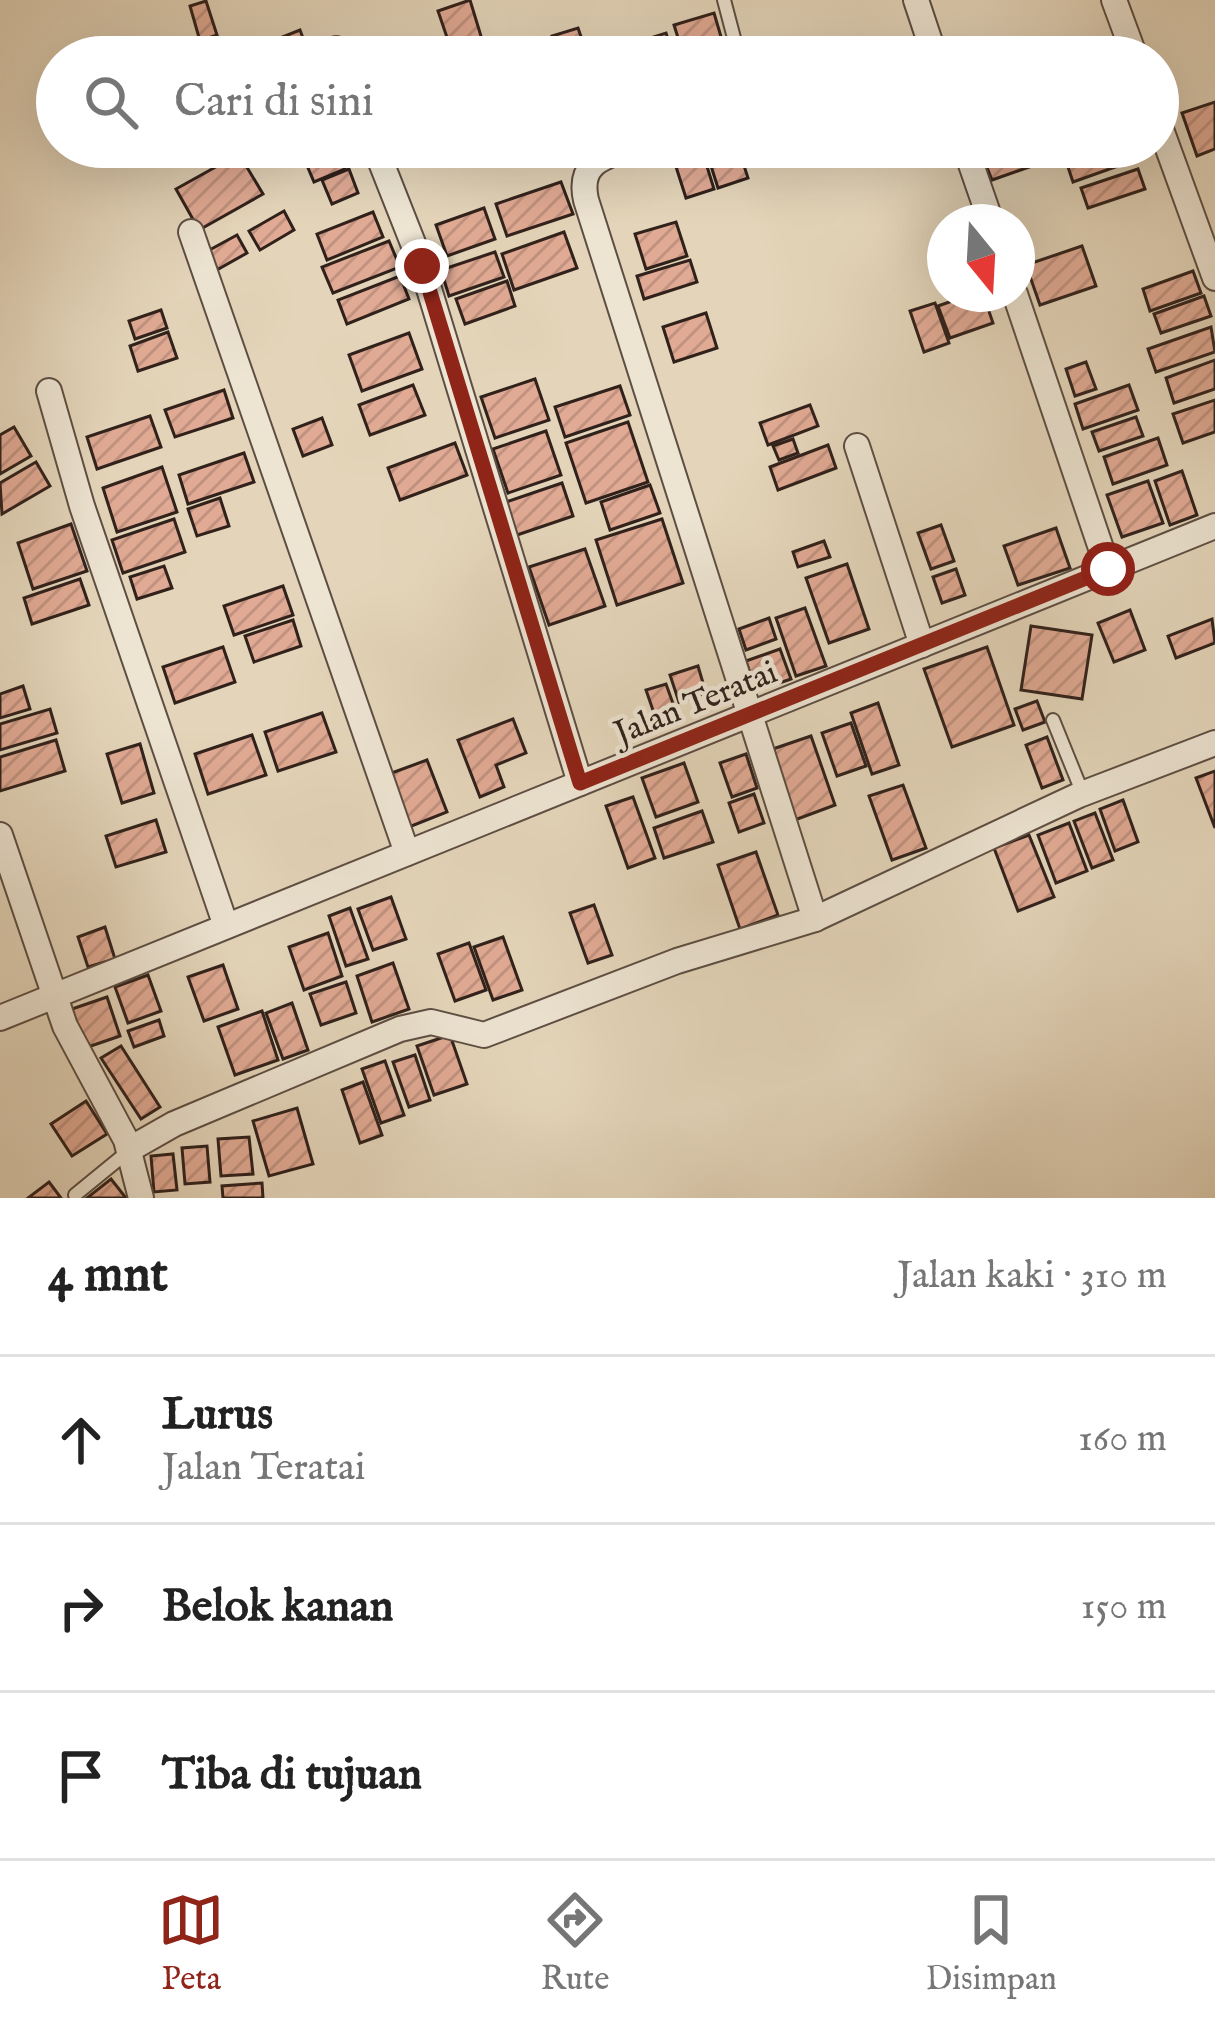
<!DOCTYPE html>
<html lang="id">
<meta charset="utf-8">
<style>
:root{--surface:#fff;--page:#f2f2f2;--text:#222;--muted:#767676;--line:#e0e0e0;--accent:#8f2418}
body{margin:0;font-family:"IM FELL English",serif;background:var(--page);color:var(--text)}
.compass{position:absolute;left:927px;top:204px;width:108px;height:108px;border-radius:50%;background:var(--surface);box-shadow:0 12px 48px #0002;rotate:162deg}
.stop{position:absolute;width:36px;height:36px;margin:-27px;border:9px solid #8f2418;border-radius:50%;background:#fff}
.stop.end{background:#8f2418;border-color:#fff;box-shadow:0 3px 12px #0008}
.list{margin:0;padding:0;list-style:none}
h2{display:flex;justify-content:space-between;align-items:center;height:156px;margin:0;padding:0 48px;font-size:51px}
h2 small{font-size:39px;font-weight:400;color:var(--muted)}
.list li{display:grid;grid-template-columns:78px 1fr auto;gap:36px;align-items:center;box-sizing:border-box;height:168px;padding:0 48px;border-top:3px solid var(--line)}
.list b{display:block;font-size:45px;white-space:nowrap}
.list p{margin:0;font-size:39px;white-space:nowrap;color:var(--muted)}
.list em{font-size:39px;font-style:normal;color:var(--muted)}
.icon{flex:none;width:66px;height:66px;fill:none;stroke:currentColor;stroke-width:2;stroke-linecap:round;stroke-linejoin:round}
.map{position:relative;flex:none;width:1215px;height:1198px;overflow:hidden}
.search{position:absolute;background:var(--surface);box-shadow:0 12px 48px #0002;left:36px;right:36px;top:36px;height:132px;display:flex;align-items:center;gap:30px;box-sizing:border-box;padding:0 42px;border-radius:66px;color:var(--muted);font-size:45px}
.sheet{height:660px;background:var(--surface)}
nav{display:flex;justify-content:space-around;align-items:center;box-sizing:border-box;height:168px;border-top:3px solid var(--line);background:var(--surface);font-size:33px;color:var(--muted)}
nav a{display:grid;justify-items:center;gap:6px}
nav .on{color:var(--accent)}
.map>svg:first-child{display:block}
.building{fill:url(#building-hatch);stroke:#30211b;stroke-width:3}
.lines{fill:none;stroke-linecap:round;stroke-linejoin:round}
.lane-casing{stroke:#5d4e43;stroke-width:16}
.street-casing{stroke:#5d4e43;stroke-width:28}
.lane{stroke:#ede4d2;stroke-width:12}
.street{stroke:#ede4d2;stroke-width:24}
.route{stroke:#8f2418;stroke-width:15}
.labels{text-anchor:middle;stroke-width:9;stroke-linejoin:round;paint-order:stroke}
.street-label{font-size:33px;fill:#30211b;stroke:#ede4d2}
</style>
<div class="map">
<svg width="1215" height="1198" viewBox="0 0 1215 1198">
<defs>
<pattern id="building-hatch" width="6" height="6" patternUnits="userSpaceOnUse" patternTransform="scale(3)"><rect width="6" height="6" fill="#e1aa94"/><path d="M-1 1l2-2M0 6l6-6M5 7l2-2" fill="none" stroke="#c1927f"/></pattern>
</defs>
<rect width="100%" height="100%" fill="#e4d5ba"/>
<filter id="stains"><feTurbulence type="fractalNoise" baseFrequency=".00167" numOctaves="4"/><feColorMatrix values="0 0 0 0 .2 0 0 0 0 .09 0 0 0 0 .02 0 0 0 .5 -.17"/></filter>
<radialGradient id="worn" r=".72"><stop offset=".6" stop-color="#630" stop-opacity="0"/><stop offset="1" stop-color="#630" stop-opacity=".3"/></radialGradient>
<!-- building -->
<g class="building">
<path d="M470 0 484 46 453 55 438 11Z"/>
<path d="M206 1 217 35 200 41 190 6Z"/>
<path d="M714 13 727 57H684L674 25Z"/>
<path d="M578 28 586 51 558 57 552 36Z"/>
<path d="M300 30 310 57H267L262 45Z"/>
<path d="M666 33 674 57H635L631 44Z"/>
<path d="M1215 102V149L1197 156 1182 113Z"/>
<path d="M82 147H117L118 150 86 160Z"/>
<path d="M290 147H336L297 163Z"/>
<path d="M701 147 714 189 686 198 670 148Z"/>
<path d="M705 147H738L748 178 718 188Z"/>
<path d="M1004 147H1048L1052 159 992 180 982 155Z"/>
<path d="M1087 147H1128L1132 161 1073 182 1064 155Z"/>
<path d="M338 151 345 169 314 182 306 163Z"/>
<path d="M239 154 263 194 199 230 176 189Z"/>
<path d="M349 169 358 193 332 204 322 180Z"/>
<path d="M1138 169 1145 189 1088 208 1081 188Z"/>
<path d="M561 182 573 214 507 236 496 204Z"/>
<path d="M484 208 495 239 447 256 436 225Z"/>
<path d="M284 211 294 230 260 250 249 231Z"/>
<path d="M373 212 383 237 327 260 317 234Z"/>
<path d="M676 222 687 256 646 269 635 234Z"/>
<path d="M564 232 577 268 514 290 502 254Z"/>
<path d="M237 235 247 253 215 271 204 253Z"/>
<path d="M389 241 400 267 333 293 322 267Z"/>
<path d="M1082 246 1096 286 1040 305 1026 265Z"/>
<path d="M495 252 504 277 449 296 441 270Z"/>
<path d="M690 260 697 282 644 299 637 276Z"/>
<path d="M1193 271 1201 293 1150 311 1143 289Z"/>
<path d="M400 276 409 299 347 324 338 300Z"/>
<path d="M507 281 515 306 465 324 456 299Z"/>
<path d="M972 294H983L993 323 950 338 938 306Z"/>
<path d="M1204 296 1211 316 1161 333 1154 314Z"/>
<path d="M935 303 949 343 924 352 910 311Z"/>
<path d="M161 310 167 328 135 339 129 321Z"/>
<path d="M706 313 717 348 674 362 663 327Z"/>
<path d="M1211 327 1215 352 1156 372 1148 349Z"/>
<path d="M168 332 177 358 138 371 130 346Z"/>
<path d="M409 333 422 369 362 391 349 355Z"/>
<path d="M1215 360V389L1174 403 1166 378Z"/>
<path d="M1086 362 1096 389 1075 396 1066 369Z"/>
<path d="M535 379 549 420 495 438 481 397Z"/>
<path d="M413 385 425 415 370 435 359 405Z"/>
<path d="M1129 385 1138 410 1083 429 1075 404Z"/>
<path d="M620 386 630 415 565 437 555 407Z"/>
<path d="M224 390 233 418 175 437 165 410Z"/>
<path d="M1215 400V432L1183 443 1173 414Z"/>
<path d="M810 405 818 426 768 445 760 423Z"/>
<path d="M150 416 161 447 97 469 87 437Z"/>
<path d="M1136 417 1143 436 1099 451 1092 432Z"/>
<path d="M322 418 332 445 303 456 293 429Z"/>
<path d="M628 422 648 482 586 503 566 443Z"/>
<path d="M14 427 31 456 0 474V435Z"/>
<path d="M546 431 561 475 508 493 493 449Z"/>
<path d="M1158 438 1167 465 1113 484 1104 457Z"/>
<path d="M793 439 798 453 779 460 773 446Z"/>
<path d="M455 443 467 475 400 500 388 468Z"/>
<path d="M828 445 836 468 778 490 770 467Z"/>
<path d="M244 453 254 482 188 504 179 475Z"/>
<path d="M36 462 50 486 2 514 0 483Z"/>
<path d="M162 467 177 512 117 532 103 488Z"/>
<path d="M1182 471 1197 515 1170 525 1155 481Z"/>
<path d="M1148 481 1163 523 1122 537 1107 495Z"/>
<path d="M562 483 573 516 517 535 506 502Z"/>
<path d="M650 485 660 513 610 530 601 502Z"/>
<path d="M220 498 229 526 197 536 188 509Z"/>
<path d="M174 519 185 552 123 573 112 540Z"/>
<path d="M662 519 683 583 617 605 596 540Z"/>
<path d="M71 524 87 571 33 589 18 543Z"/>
<path d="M941 525 954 561 931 569 918 533Z"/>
<path d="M1056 528 1070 568 1018 585 1004 546Z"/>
<path d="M824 541 830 557 798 567 793 552Z"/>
<path d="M585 549 605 606 549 625 529 567Z"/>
<path d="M847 564 869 629 829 643 806 578Z"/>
<path d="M164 566 172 588 137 599 130 577Z"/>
<path d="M956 569 965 595 942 603 933 577Z"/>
<path d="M80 579 89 605 32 624 24 598Z"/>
<path d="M283 586 293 615 234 635 224 606Z"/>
<path d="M805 608 826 666 796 676 776 618Z"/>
<path d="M1130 610 1145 650 1114 662 1098 623Z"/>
<path d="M769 618 776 639 746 650 739 629Z"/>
<path d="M1212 619 1215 643 1176 658 1168 636Z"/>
<path d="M293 620 301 646 254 662 245 636Z"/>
<path d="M1031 626 1092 635 1082 699 1021 690Z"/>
<path d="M223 647 235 682 175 703 163 667Z"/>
<path d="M987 647 1014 725 952 747 924 669Z"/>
<path d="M780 649 791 679 756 691 746 661Z"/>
<path d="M698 666 706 693 679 702 670 675Z"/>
<path d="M666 684 675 709 655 716 646 690Z"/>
<path d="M23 686 30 709 0 718V694Z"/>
<path d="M1037 701 1045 722 1023 730 1015 709Z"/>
<path d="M878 703 899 765 872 774 851 713Z"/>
<path d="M50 709 57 733 0 750V724Z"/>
<path d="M322 713 336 752 278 771 265 732Z"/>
<path d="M513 719 526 753 496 765 504 787 480 797 458 740Z"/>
<path d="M851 723 866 766 837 776 822 733Z"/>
<path d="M252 735 266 775 208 794 195 754Z"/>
<path d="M811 736 835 805 792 821 767 751Z"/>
<path d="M1047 737 1063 780 1042 788 1026 745Z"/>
<path d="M56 740 65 771 0 791V757Z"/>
<path d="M140 744 154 793 122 803 107 754Z"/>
<path d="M746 754 757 788 732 797 720 763Z"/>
<path d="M427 760 447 812 409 827 389 774Z"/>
<path d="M684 763 698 802 656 817 642 778Z"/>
<path d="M1215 771V828L1196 778Z"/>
<path d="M903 785 926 848 892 860 869 796Z"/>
<path d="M754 794 764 823 739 832 729 803Z"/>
<path d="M633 797 655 858 628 868 606 806Z"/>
<path d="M1123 800 1138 842 1115 851 1100 809Z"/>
<path d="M702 811 713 842 664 858 654 828Z"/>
<path d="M1095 813 1113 860 1092 868 1074 821Z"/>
<path d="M156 820 166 852 116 867 106 836Z"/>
<path d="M1069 823 1087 871 1056 883 1038 835Z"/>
<path d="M1029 835 1054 897 1018 911 994 848Z"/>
<path d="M756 852 778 915 740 929 718 865Z"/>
<path d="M391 897 406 939 373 950 358 909Z"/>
<path d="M594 905 612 955 588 963 570 913Z"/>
<path d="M350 908 368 959 346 966 329 916Z"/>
<path d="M105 927 115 959 88 967 78 937Z"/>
<path d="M328 933 342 976 304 990 289 947Z"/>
<path d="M503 937 522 990 493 1000 474 947Z"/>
<path d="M469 943 486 990 455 1001 438 954Z"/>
<path d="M393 963 409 1009 372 1022 357 976Z"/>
<path d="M223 965 238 1009 204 1021 188 977Z"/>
<path d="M148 975 161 1011 128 1023 115 987Z"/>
<path d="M346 982 356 1013 321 1025 310 994Z"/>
<path d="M107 997 120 1036 85 1048 72 1009Z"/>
<path d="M292 1003 308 1050 283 1059 266 1013Z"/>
<path d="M262 1011 278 1060 235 1075 218 1027Z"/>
<path d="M159 1020 164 1036 134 1047 128 1031Z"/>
<path d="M450 1035 467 1084 434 1095 417 1046Z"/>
<path d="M121 1046 160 1107 141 1119 101 1058Z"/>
<path d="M415 1055 430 1100 409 1107 393 1062Z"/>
<path d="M385 1061 404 1115 381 1123 362 1069Z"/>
<path d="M363 1082 382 1135 360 1143 342 1090Z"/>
<path d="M86 1101 107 1134 72 1156 51 1124Z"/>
<path d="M297 1108 313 1164 269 1176 253 1121Z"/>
<path d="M249 1137 253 1174 221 1176 218 1139Z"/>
<path d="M207 1146 210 1182 185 1184 182 1148Z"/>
<path d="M173 1154 177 1190 154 1192 151 1156Z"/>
<path d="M111 1179 126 1198H87Z"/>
<path d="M49 1182 61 1198H28Z"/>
<path d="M262 1183 263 1198H223L222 1186Z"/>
</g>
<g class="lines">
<!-- lane casing -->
<g class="lane-casing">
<g id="lane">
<path d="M724 0 739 57"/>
<path d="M1053 720 1083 794"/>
<path d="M75 1195 130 1150"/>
</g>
</g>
<!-- street casing -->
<g class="street-casing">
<g id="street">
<path d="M916 0 935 57"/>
<path d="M1114 0 1135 57"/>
<path d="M336 49 339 57"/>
<path d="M1158 121 1215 278"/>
<path d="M375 147 422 266 580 783"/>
<path d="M630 147C601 158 578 164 586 200L815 919 1079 795 1215 743"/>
<path d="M965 147 991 222"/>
<path d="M191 232 407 853"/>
<path d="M1015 294 1108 569"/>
<path d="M49 391 82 506 226 926"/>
<path d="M857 446 922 645"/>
<path d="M0 835 65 1026 126 1140 141 1198"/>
<path d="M0 1018 1215 526"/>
<path d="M130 1149 174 1124 400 1029 431 1022 484 1035 677 961 815 919"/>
</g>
</g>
<!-- lane -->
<use href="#lane" class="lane"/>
<!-- street -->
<use href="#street" class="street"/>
</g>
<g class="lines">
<!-- route -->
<path class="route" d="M422 266 580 783 1108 569"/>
</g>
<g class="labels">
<!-- street labels -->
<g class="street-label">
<text transform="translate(695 701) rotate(-22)" y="12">Jalan Teratai</text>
</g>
</g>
<rect width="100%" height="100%" filter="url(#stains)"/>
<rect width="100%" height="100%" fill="url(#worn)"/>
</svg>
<svg class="compass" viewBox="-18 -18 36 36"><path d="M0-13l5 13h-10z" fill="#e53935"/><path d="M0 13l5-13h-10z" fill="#767676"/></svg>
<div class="stop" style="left:1108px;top:569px"></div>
<div class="stop end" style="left:422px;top:266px"></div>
<div class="search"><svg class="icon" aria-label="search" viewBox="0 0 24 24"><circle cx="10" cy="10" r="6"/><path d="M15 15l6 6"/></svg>Cari di sini</div>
</div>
<section class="sheet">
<h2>4 mnt<small>Jalan kaki · 310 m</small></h2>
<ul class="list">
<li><svg class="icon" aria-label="ahead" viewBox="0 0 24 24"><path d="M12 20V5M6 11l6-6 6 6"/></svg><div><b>Lurus</b><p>Jalan Teratai</p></div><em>160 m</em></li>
<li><svg class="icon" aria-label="right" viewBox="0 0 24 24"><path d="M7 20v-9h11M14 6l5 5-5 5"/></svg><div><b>Belok kanan</b></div><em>150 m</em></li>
<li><svg class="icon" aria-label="arrive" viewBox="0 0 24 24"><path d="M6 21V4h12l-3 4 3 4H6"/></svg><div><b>Tiba di tujuan</b></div></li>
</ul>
</section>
<nav>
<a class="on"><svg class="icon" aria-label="map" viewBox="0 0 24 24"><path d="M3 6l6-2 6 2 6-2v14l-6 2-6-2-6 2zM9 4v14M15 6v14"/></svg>Peta</a>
<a><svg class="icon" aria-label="directions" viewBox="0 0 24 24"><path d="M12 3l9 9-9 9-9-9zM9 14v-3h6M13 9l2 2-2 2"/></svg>Rute</a>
<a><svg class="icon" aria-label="saved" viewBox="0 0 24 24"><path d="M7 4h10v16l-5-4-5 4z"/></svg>Disimpan</a>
</nav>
